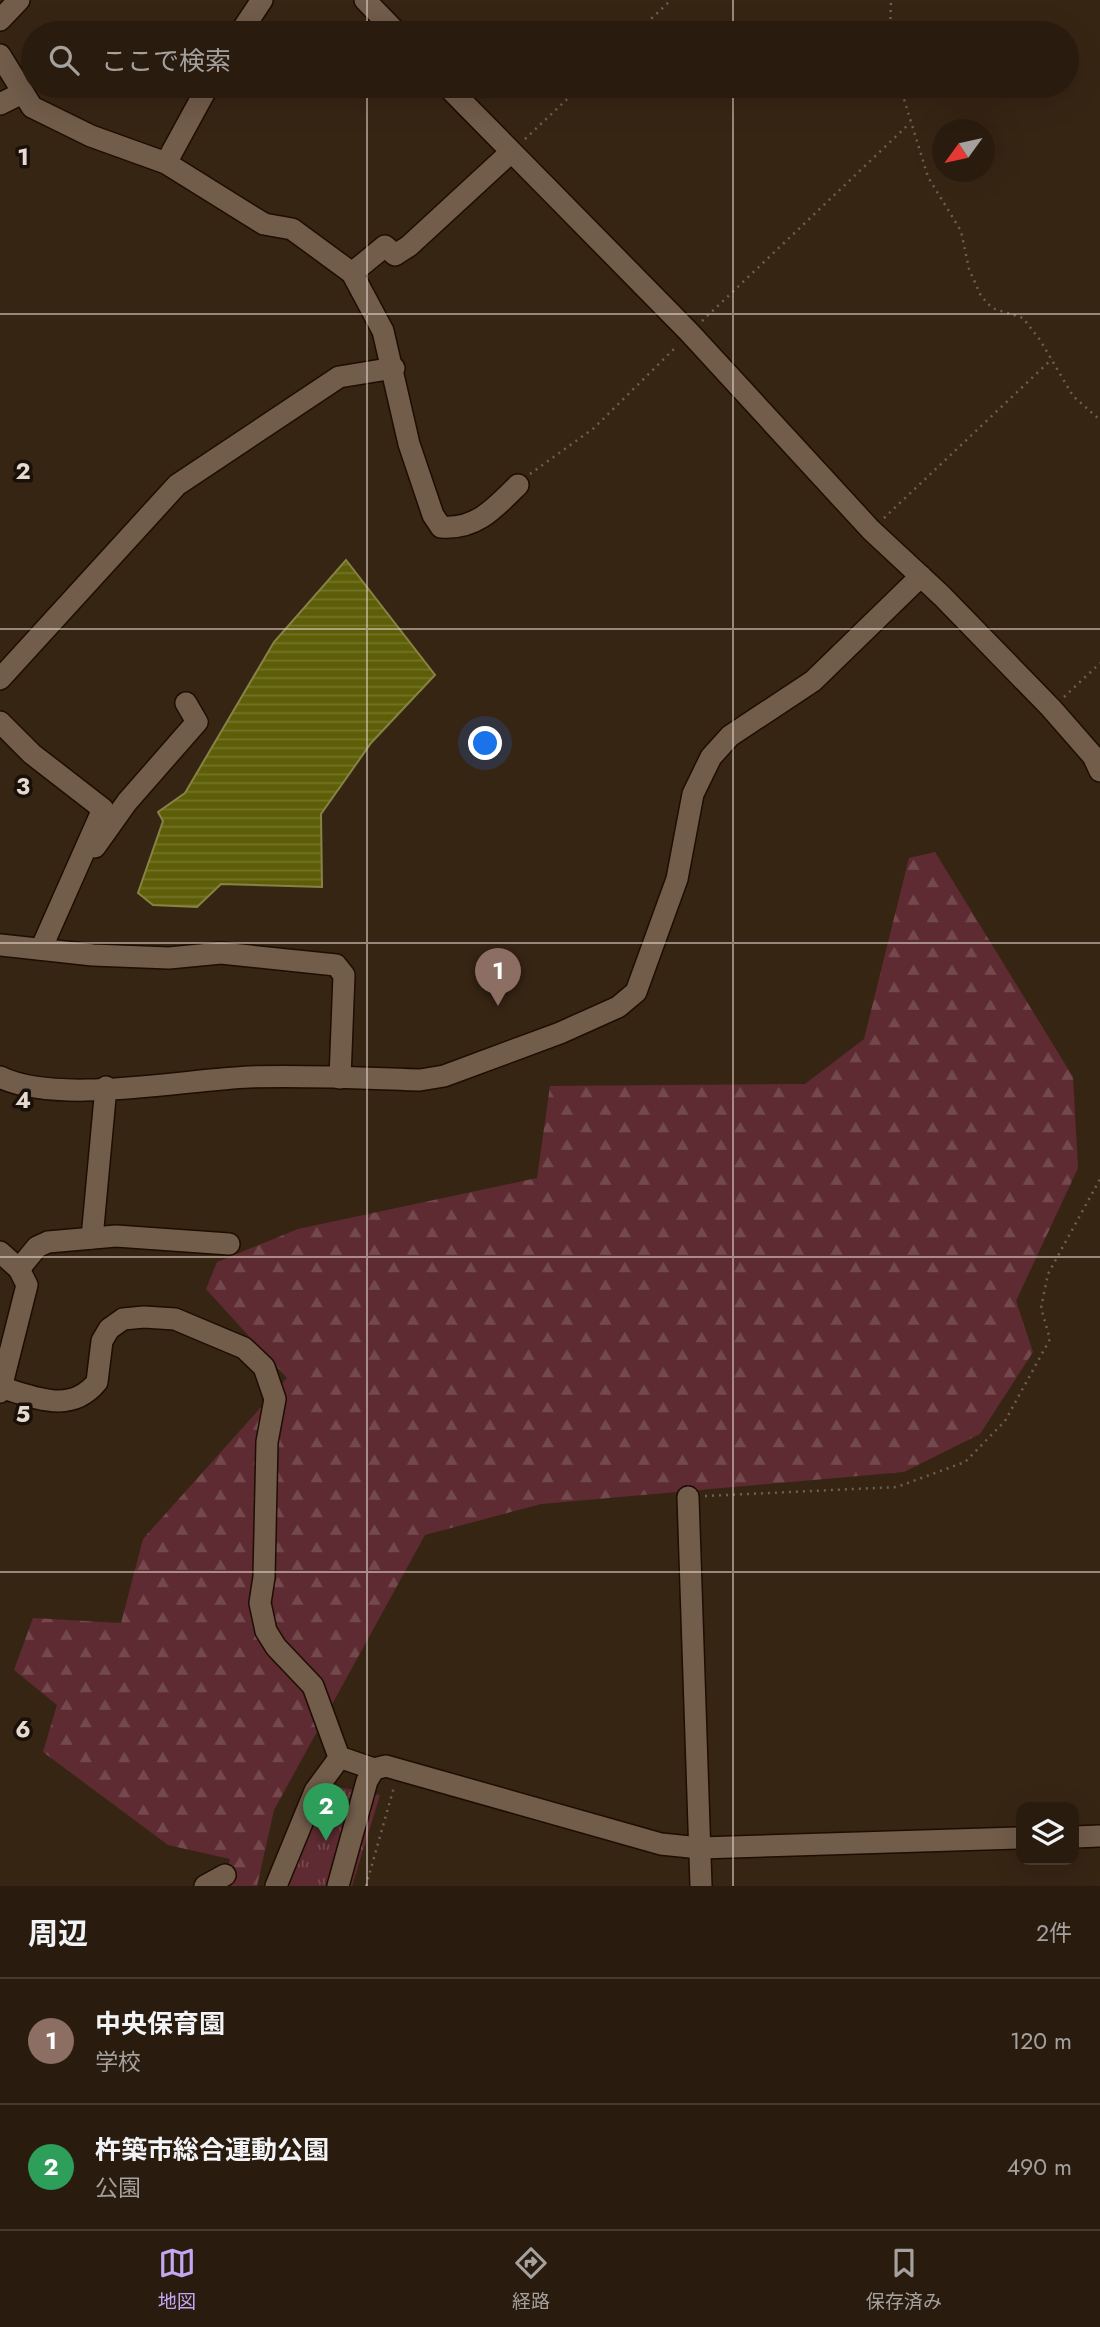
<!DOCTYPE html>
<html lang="ja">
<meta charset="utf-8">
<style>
:root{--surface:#291c0f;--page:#312518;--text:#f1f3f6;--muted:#a5a19e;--line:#453a2f;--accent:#c3a7f2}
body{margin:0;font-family:Jost,"Noto Sans JP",sans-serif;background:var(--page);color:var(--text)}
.controls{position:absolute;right:21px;bottom:21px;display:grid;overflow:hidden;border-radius:14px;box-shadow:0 7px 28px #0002}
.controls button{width:63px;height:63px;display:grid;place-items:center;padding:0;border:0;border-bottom:2px solid var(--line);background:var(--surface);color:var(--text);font:35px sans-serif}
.compass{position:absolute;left:932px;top:119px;width:63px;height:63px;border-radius:50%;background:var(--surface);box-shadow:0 7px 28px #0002;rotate:237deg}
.you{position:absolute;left:486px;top:744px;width:24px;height:24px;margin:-18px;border:5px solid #fff;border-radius:50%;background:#1a73e8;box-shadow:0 0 0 10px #1a73e833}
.badge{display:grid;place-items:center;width:46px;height:46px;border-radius:50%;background:var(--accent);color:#fff;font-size:23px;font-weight:700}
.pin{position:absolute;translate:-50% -58px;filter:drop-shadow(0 2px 4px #0008)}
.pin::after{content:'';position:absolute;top:37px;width:24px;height:21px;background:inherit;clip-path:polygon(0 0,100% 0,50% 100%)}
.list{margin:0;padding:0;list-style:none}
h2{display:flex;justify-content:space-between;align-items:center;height:91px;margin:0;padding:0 28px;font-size:30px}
h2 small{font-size:23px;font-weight:400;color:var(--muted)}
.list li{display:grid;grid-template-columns:46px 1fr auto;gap:21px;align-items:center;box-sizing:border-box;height:126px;padding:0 28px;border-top:2px solid var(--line)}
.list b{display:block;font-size:26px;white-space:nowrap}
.list p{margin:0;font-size:23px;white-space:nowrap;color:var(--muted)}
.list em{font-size:23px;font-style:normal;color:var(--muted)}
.icon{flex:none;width:38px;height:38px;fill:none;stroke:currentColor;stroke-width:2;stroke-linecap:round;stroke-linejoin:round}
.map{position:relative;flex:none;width:1100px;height:1886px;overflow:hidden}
.search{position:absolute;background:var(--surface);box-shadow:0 7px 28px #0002;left:21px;right:21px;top:21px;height:77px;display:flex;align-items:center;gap:18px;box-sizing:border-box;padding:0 24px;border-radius:38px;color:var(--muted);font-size:26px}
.sheet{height:343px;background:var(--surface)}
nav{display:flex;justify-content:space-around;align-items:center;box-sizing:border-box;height:98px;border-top:2px solid var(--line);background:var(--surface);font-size:19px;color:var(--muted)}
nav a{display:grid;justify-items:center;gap:4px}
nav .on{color:var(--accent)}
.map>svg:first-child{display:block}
.grass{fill:url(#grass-tufts)}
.forest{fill:url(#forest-firs)}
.water{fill:url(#water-rules);stroke:#868343;stroke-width:2}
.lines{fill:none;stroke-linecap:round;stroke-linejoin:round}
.minor-casing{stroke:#1e0d01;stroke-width:24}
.path{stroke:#705f51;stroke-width:2.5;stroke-dasharray:2 5;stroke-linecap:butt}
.minor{stroke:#725c4a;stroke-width:21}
.grid{fill:none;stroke:#e7dad0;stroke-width:2;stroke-opacity:0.55}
.grid-label{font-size:23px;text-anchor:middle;font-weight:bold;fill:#e7dad0;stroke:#181009;stroke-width:7;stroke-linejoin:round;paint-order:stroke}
</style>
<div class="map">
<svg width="1100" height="1886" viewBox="0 0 1100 1886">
<defs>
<pattern id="grass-tufts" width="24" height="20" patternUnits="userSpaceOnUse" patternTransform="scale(1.75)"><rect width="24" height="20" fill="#5d2b31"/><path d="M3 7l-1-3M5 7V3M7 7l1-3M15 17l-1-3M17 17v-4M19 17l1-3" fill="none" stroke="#74494e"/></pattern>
<pattern id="forest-firs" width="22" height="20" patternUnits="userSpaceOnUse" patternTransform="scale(1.75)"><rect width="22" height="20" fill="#5d2b31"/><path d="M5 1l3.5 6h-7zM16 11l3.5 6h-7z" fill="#74494e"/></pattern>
<pattern id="water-rules" width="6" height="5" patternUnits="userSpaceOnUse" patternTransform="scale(1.75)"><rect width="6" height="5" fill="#5d5e07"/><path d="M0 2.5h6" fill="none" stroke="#74742a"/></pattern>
</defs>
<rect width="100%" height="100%" fill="#372514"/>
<!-- grass -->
<path class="grass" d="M311 1778 328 1785 380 1795 352 1886H268Z"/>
<!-- forest -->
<path class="forest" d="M935 852 1073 1077 1078 1168 1016 1301 1033 1352 980 1434 904 1472 541 1504 425 1535 274 1810 257 1886H224L230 1859 168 1845 43 1752 57 1705 14 1670 33 1618 121 1623 143 1539 287 1378 206 1289 217 1262 298 1229 537 1178 550 1086 805 1084 864 1039 909 858Z"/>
<!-- water -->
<path class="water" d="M346 560 435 675 371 743 321 814 322 887 221 884 197 907 153 905 138 893 163 821 158 812 185 793 274 642Z"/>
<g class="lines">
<!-- minor casing -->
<g class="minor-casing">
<g id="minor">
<path d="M365 0 397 33"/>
<path d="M0 20 19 0"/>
<path d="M240 33 262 0"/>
<path d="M0 55 32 107 91 136 166 163 264 224 292 229 352 273 383 331 409 444 433 515 441 527C476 530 495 508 518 485"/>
<path d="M447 86 689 332 871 530 942 596 1051 708 1093 756 1100 771"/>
<path d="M0 104 22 93"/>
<path d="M166 163 208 86"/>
<path d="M352 273 385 246 395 255 409 246 511 152"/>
<path d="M0 679 177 485 339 377 394 368"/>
<path d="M0 722 32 754 103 809 41 949"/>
<path d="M95 847 127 802 197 722 186 703"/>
<path d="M0 945 93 955 169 958 221 953 336 965 344 975 340 1078"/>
<path d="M0 1077C57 1105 182 1080 249 1077 306 1075 363 1078 420 1080L444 1076 560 1033 618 1007 636 992 677 879 693 794 711 757 730 736 813 681 921 576"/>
<path d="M92 1238 106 1087"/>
<path d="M0 1252 19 1269 27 1285 0 1392"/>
<path d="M19 1269 37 1247 48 1242 116 1236 229 1244"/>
<path d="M3 1388C37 1398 71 1414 97 1382L102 1341 109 1329 123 1319 144 1317 175 1319 244 1348 264 1367 275 1399 267 1442 264 1577 260 1603 266 1631 276 1647 313 1686 339 1757 374 1769"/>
<path d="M688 1497 701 1886"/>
<path d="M1074 1837 1100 1836"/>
<path d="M205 1886 225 1875"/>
<path d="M276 1886 315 1791 340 1757"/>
<path d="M338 1886 367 1781 374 1769 386 1766 661 1844 700 1848 1021 1838"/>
</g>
</g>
<!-- path -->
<g class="path">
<path d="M636 33 671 0"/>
<path d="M890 33 891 0"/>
<path d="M900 86 928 177 961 231 969 269 981 296 992 308 1023 318 1040 340 1073 396 1100 420"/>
<path d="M525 139 581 86"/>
<path d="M702 321 910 123"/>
<path d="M530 474 594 428 677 346"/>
<path d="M884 518 1052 359"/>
<path d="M1064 697 1100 663"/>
<path d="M705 1496 897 1487 965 1462 1005 1421 1050 1339 1041 1308 1048 1274 1100 1179"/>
<path d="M366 1886 394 1787"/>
</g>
<!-- minor -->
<use href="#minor" class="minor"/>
</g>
<!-- grid -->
<path class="grid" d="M367 0V33M733 0V33M367 86V1886M733 86V1886M0 314H1100M0 629H1100M0 943H1100M0 1257H1100M0 1572H1100"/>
<g class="grid-label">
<text x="23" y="165">1</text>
<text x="23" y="479">2</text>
<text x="23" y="794">3</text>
<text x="23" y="1108">4</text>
<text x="23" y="1422">5</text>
<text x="23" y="1737">6</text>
</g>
</svg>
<div class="controls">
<button><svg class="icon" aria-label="layers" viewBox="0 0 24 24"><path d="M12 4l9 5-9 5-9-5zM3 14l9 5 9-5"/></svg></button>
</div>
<svg class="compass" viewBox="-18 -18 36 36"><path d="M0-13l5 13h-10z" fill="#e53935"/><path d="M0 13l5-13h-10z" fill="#a5a19e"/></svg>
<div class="you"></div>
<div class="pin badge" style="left:498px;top:1006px;background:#8d6e63">1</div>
<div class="pin badge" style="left:326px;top:1841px;background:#2e9e5b">2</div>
<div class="search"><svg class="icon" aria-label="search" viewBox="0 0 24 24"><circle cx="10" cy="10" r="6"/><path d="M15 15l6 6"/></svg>ここで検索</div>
</div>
<section class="sheet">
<h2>周辺<small>2件</small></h2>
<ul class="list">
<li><span class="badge" style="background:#8d6e63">1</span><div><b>中央保育園</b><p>学校</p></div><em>120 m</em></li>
<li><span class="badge" style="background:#2e9e5b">2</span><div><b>杵築市総合運動公園</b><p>公園</p></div><em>490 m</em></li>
</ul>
</section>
<nav>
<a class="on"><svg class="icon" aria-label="map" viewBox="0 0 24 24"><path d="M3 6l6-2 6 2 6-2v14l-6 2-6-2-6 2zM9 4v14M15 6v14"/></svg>地図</a>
<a><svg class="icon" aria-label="directions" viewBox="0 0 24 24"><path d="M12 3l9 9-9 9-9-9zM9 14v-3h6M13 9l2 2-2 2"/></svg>経路</a>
<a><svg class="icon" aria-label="saved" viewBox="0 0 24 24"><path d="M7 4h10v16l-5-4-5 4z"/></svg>保存済み</a>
</nav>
